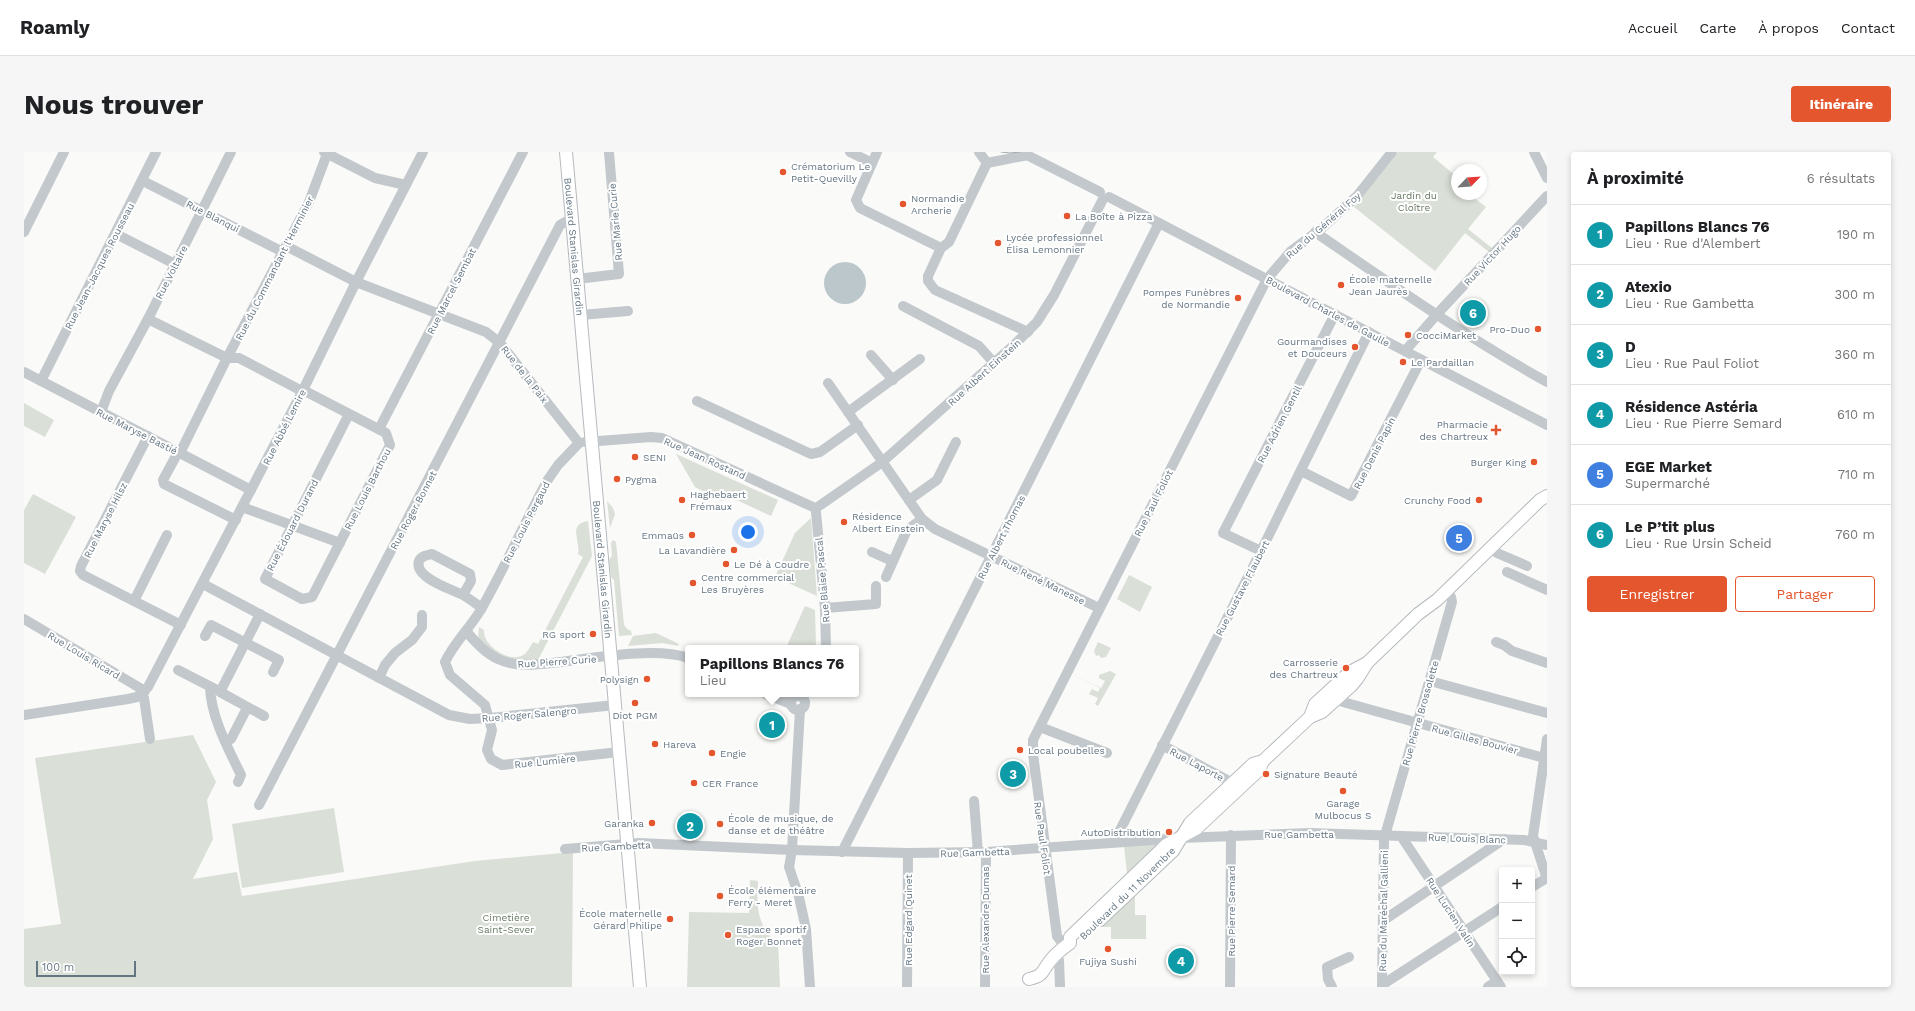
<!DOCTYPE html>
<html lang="fr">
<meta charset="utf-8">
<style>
:root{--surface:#fff;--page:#f6f6f6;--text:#202124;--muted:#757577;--line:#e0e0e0;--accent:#e4572e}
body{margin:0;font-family:"Work Sans",sans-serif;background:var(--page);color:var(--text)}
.controls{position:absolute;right:12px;bottom:12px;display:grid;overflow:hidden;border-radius:4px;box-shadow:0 2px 6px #0003}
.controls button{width:36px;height:36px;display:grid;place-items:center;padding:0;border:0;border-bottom:1px solid var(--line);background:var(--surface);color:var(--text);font:20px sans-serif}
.compass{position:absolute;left:1427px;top:12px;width:36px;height:36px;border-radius:50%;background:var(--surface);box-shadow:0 2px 6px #0003;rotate:65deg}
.scale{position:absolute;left:12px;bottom:10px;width:100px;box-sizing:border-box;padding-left:4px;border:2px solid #657683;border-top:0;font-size:11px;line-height:14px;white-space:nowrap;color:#657683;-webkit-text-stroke:3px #fff;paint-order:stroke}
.you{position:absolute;left:724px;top:380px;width:14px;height:14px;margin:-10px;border:3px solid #fff;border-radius:50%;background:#1a73e8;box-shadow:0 0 0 6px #1a73e833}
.badge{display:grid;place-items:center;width:26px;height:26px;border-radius:50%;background:var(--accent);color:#fff;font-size:13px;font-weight:700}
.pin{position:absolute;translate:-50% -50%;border:2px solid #fff;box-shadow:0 1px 4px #0006}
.popup{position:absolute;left:661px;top:493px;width:174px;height:52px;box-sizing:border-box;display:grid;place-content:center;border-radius:4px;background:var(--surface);filter:drop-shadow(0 1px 3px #0005);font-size:13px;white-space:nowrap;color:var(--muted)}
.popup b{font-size:15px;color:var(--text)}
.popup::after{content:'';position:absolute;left:50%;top:100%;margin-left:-8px;border:8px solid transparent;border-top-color:var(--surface)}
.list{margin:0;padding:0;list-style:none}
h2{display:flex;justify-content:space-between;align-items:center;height:52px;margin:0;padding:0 16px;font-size:17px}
h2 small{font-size:13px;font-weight:400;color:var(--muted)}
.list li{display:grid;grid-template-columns:26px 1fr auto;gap:12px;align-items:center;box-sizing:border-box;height:60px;padding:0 16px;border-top:1px solid var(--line)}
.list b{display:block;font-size:15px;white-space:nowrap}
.list p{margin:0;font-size:13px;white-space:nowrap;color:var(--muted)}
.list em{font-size:13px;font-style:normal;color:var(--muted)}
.actions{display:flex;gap:8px;padding:12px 16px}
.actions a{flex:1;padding:9px 0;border:1px solid var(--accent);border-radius:4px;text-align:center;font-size:14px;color:var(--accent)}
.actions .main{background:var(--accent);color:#fff}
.icon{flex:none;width:22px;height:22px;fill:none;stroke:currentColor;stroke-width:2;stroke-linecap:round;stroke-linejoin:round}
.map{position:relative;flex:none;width:1523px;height:835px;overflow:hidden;border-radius:4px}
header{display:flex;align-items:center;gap:24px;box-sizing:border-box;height:56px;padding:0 20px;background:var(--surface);border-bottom:1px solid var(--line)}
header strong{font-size:19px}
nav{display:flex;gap:22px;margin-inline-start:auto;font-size:14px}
.intro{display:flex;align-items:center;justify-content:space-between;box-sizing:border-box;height:96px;padding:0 24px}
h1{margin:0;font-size:28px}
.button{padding:10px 18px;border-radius:4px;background:var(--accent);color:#fff;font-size:14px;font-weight:700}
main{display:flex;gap:24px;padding:0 24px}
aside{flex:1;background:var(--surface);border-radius:4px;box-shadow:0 2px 6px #0003}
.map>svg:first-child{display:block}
.green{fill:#dadfd7}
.water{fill:#bbc7cb}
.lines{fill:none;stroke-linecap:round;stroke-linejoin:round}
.major-casing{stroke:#b5babe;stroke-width:14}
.minor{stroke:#c3c8cc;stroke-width:10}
.major{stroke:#fff;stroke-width:12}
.tram{stroke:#a2aab0;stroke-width:1}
.poi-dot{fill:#e4572e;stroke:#fff;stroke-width:1.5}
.labels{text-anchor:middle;stroke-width:4;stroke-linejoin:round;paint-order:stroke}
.poi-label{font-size:10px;fill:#657683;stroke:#fff;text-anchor:start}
.park-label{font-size:10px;fill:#687a64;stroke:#fff}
.street-label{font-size:10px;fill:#657683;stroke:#fff}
</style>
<header>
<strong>Roamly</strong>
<nav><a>Accueil</a><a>Carte</a><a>À propos</a><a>Contact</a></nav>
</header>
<div class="intro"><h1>Nous trouver</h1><a class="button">Itinéraire</a></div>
<main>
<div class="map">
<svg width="1523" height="835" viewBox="0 0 1523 835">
<rect width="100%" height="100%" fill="#fafaf8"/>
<!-- green -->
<g class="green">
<path d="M1374 0H1413L1409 5 1433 25V42H1445L1462 55 1444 77 1468 96 1465 100 1441 81 1411 119 1330 55Z"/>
<path d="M0 251 30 268 21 285 0 274Z"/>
<path d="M652 302 754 348 747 364 704 344 698 349 671 335Z"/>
<path d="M9 342 52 365 21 422 0 411V358Z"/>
<path d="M583 349 589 356 591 362 586 376Z"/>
<path d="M787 366 793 444 751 425 771 381Z"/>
<path d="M564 369 568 404 514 508 500 510 474 505 454 487 455 475 460 478C458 492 483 510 497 504 503 502 506 495 509 490L514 492 559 405 554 402C557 389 543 372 564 369Z"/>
<path d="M589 388 592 390 600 473 603 477 607 479 608 483 595 484 590 428 587 425 585 408 588 404 587 391Z"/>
<path d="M1105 423 1128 435 1116 460 1093 447Z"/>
<path d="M781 454 791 458 792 496H762Z"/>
<path d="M632 481 655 492 654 494 638 491 604 494 609 484Z"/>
<path d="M1074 490 1087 496 1082 505 1077 506 1075 503 1072 504 1070 499Z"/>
<path d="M1086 519 1092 522 1074 554 1071 552 1074 546 1065 542 1068 537 1074 540 1076 536 1047 522 1077 536 1081 529 1075 526V523Z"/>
<path d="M169 583 192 630 183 648 189 687 169 727 213 720 218 744 451 709 549 700 548 835H0V777L37 772 11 606Z"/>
<path d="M310 656 320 720 218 736 208 672Z"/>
<path d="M1134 690 1135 693 1103 722 1100 693Z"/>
<path d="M726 728 734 729C733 754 732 767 748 787L754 788 756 835H663L665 760 725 761Z"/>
<path d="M1111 743V763H1122V787H1087V775H1077Z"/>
</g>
<!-- water -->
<circle class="water" cx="821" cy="131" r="21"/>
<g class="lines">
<!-- major casing -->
<g class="major-casing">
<g id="major">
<path id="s1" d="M542 0 616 835"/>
<path d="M1286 565 1291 552 1326 520 1343 511 1394 462 1413 448 1516 348 1523 344"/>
<path d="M1076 768 1149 699 1166 671 1229 612 1239 609"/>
<path d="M1005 827C1020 824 1018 819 1026 809 1031 802 1039 796 1046 791V785L1142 693 1172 677 1235 618 1239 609 1286 565 1298 560 1328 533 1333 527 1343 511"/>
</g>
</g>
<!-- minor -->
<g class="minor">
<path d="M300 0 351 26 382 33"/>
<path d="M826 0 848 11"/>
<path d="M853 0 832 48 836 56 917 96"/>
<path d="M955 0 963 11"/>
<path d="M997 0 1076 40"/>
<path d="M1510 0 1523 26"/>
<path d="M963 11 925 90 917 96 904 124V129L911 138 1004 180"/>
<path d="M963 11 1004 3"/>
<path d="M119 29 259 100"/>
<path d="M1085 45 1523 273"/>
<path d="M0 80 40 0"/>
<path d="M1291 80C1367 132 1442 185 1523 230"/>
<path d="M92 82 151 112"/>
<path d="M262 94 332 130 462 180 476 191 555 291"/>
<path d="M553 127 595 122 585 0"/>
<path d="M879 154 955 194 970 211"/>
<path d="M557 163 604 159"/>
<path d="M124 167 203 206H215L276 238H279L362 281 366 293 288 445 278 447 241 427 325 262"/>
<path d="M1381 199 1415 160 1523 44"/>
<path d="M847 203 869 228"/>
<path d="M0 220 227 338"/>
<path d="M17 229 132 0"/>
<path d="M804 231 898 367 911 377 1075 456"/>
<path d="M673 249 787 302 796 300 834 273"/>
<path d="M77 260 85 239 124 167 207 0"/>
<path d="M824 260 896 207"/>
<path d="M355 277 499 0"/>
<path d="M124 284 57 414 56 419 59 423 157 473"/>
<path d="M561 290 627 285 638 286 789 355"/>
<path d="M555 291 534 313 523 329C500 372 480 417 456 459 445 477 430 491 421 510L426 523 461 553 468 578 463 598 467 607 478 613 595 600"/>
<path d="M1277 319 1327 344 1397 208"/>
<path d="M885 348 913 328 932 290"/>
<path d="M795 354 857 311 990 193 1013 170 1030 143 1079 47"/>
<path d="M218 355 316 391"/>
<path d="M792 360 801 456 802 496"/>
<path d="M212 368 140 332 139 328 152 304 156 301 203 206 285 50 303 2"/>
<path d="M1467 394 1473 401 1503 414"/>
<path d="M1237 399 1199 381 1311 162"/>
<path d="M848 400 868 409"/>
<path d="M1483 420 1523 438"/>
<path d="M862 425 883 378 898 367"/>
<path d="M179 432 425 563 446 567 466 566 591 553"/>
<path d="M439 443 447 429 446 422 408 402C403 403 397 404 395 409 389 426 430 438 439 443 446 447 452 452 458 456"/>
<path d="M110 449 143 383"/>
<path d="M801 456 852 452V434"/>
<path d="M236 462 196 540 240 564"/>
<path d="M0 467 121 539"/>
<path d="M442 479C451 490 461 501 474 507 491 515 510 513 528 511 564 507 631 494 664 506"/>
<path d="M181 484 187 473 255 508 249 520"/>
<path d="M1472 490 1480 493 1488 499 1523 511"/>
<path d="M154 518 191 537"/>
<path d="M355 526 361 513 371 501 388 488 398 475V463"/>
<path d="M1406 529 1523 561"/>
<path d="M186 535C187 565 204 596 217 623L214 630"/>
<path d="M117 542 120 546 126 587"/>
<path d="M742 542 767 552"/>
<circle cx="774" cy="551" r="7"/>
<path d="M1313 546 1319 550 1520 606"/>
<path d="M776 557 768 698 765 715 775 745 782 777 786 835"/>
<path d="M0 563 104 547 113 545 124 535 279 238 332 130 399 0"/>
<path d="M1016 575 1083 601"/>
<path d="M1523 587 1509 684 1523 727"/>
<path d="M201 589 207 587 223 556"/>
<path d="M1138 593 1203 628 1207 633"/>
<path d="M950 649 954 701"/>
<path d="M235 653 536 73 541 70 548 68"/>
<path d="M1377 684 1477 835"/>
<path d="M1090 690 1237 399 1345 180"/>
<path d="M541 697 615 691 768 698 884 701 962 700 1157 686 1286 681 1500 688 1523 693"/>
<path d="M818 700 1135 71"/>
<path d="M1508 735 1523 726"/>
<path d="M1360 768 1480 687"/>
<path d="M1041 795 1033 784 1009 602V588L1243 127 1267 99 1298 76 1333 44 1368 0"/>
<path d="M1031 804 1035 808 1036 835"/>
<path d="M1358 833 1478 755"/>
<path d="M883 835 884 701"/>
<path d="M961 835 962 700"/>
<path d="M1206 835 1207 683"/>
<path d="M1308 835 1304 827 1303 815 1325 805"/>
<path d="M1358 835 1360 687 1428 450 1427 445 1422 439"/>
<path d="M1464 835 1473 829"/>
</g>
<!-- major -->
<use href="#major" class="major"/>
<!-- tram -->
<path class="tram" d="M977 0 986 1 996 0"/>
</g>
<!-- markers -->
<g class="poi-dot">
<circle cx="759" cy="20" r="4"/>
<circle cx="879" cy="52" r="4"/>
<circle cx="1043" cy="64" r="4"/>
<circle cx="974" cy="91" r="4"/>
<circle cx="1317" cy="133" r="4"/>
<circle cx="1214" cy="146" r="4"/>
<circle cx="1514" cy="177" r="4"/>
<circle cx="1384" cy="183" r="4"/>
<circle cx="1331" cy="195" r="4"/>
<circle cx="1379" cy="210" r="4"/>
<path d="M1470 272h4v4h4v4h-4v4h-4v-4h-4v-4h4z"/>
<circle cx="611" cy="305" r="4"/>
<circle cx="1510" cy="310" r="4"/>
<circle cx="593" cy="327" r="4"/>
<circle cx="658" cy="348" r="4"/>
<circle cx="1455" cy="348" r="4"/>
<circle cx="820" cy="370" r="4"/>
<circle cx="668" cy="383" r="4"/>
<circle cx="710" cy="398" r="4"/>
<circle cx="702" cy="412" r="4"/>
<circle cx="669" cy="431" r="4"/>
<circle cx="569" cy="482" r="4"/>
<circle cx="1322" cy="516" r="4"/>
<circle cx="623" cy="527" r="4"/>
<circle cx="611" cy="551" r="4"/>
<circle cx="631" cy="592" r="4"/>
<circle cx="996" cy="598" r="4"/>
<circle cx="688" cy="601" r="4"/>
<circle cx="1242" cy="622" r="4"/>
<circle cx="670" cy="631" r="4"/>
<circle cx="1319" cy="639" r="4"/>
<circle cx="628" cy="671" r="4"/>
<circle cx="696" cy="672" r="4"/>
<circle cx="1145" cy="680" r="4"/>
<circle cx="696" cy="744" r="4"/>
<circle cx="646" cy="767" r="4"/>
<circle cx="704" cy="783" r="4"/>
<circle cx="1084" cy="797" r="4"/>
</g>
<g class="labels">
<!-- poi labels -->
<g class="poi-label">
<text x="767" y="18">Crématorium Le<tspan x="767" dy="12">Petit-Quevilly</tspan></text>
<text x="887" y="50">Normandie<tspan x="887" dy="12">Archerie</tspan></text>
<text x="1051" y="68">La Boîte à Pizza</text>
<text x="982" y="89">Lycée professionnel<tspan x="982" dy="12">Élisa Lemonnier</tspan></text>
<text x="1325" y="131">École maternelle<tspan x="1325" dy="12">Jean Jaurès</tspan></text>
<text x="1206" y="144" text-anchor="end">Pompes Funèbres<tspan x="1206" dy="12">de Normandie</tspan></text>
<text x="1506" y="181" text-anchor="end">Pro-Duo</text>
<text x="1392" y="187">CocciMarket</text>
<text x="1323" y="193" text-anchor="end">Gourmandises<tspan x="1323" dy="12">et Douceurs</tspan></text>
<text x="1387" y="214">Le Pardaillan</text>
<text x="1464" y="276" text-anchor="end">Pharmacie<tspan x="1464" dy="12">des Chartreux</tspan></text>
<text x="619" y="309">SENI</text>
<text x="1502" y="314" text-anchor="end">Burger King</text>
<text x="601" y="331">Pygma</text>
<text x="666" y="346">Haghebaert<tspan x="666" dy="12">Frémaux</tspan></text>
<text x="1447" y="352" text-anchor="end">Crunchy Food</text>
<text x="828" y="368">Résidence<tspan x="828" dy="12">Albert Einstein</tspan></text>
<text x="660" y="387" text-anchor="end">Emmaüs</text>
<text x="702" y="402" text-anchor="end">La Lavandière</text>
<text x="710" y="416">Le Dé à Coudre</text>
<text x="677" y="429">Centre commercial<tspan x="677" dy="12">Les Bruyères</tspan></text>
<text x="561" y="486" text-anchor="end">RG sport</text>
<text x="1314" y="514" text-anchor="end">Carrosserie<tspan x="1314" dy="12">des Chartreux</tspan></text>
<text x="615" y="531" text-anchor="end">Polysign</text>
<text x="611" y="567" text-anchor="middle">Diot PGM</text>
<text x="639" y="596">Hareva</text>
<text x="1004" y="602">Local poubelles</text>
<text x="696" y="605">Engie</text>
<text x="1250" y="626">Signature Beauté</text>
<text x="678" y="635">CER France</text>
<text x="1319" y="655" text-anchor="middle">Garage<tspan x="1319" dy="12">Mulbocus S</tspan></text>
<text x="704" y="670">École de musique, de<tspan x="704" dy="12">danse et de théâtre</tspan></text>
<text x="620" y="675" text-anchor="end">Garanka</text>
<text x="1137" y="684" text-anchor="end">AutoDistribution</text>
<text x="704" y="742">École élémentaire<tspan x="704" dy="12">Ferry - Meret</tspan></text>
<text x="638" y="765" text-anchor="end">École maternelle<tspan x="638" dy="12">Gérard Philipe</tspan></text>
<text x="712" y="781">Espace sportif<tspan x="712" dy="12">Roger Bonnet</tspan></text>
<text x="1084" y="813" text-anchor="middle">Fujiya Sushi</text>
</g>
<!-- park labels -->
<g class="park-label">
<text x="1390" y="47">Jardin du<tspan x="1390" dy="12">Cloître</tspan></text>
<text x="482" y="769">Cimetière<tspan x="482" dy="12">Saint-Sever</tspan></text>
</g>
<!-- street labels -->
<g class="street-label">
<text transform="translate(189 64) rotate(27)" y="4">Rue Blanqui</text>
<text transform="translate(591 70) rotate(-95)" y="4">Rue Marie Curie</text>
<text transform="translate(1299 73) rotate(-41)" y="4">Rue du Général Foy</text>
<text dy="4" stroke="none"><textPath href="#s1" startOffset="95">Boulevard Stanislas Girardin</textPath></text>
<text transform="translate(1468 103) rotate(-47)" y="4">Rue Victor Hugo</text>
<text transform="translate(75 114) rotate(-63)" y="4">Rue Jean-Jacques Rousseau</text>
<text transform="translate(250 116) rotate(-63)" y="4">Rue du Commandant l'Herminier</text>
<text transform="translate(147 120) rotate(-63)" y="4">Rue Voltaire</text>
<text transform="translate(427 139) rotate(-63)" y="4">Rue Marcel Sembat</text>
<text transform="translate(1304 159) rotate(28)" y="4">Boulevard Charles de Gaulle</text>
<text transform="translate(960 220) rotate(-42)" y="4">Rue Albert Einstein</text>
<text transform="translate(501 222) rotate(52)" y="4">Rue de la Paix</text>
<text transform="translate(1255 272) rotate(-63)" y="4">Rue Adrien Gentil</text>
<text transform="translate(260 275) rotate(-63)" y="4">Rue Abbé Lemire</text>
<text transform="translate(113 279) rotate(27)" y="4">Rue Maryse Bastié</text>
<text transform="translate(1350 301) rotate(-63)" y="4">Rue Denis Papin</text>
<text transform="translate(681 306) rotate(24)" y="4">Rue Jean Rostand</text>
<text transform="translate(343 337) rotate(-63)" y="4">Rue Louis Barthou</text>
<text transform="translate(1129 351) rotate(-63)" y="4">Rue Paul Foliot</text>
<text transform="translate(389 358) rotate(-62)" y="4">Rue Roger Bonnet</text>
<text transform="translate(81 368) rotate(-63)" y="4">Rue Maryse Hilsz</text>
<text transform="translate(502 370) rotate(-63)" y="4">Rue Louis Pergaud</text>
<text transform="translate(268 373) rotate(-63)" y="4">Rue Édouard Durand</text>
<text transform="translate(977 385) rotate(-63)" y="4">Rue Albert Thomas</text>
<text dy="4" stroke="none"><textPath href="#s1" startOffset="419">Boulevard Stanislas Girardin</textPath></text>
<text transform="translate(798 428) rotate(-95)" y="4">Rue Blaise Pascal</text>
<text transform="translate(1019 429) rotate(26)" y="4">Rue René Manesse</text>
<text transform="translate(1218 436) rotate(-63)" y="4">Rue Gustave Flaubert</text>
<text transform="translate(60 503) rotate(31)" y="4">Rue Louis Ricard</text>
<text transform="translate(533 509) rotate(-4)" y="4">Rue Pierre Curie</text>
<text transform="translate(1396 561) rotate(-74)" y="4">Rue Pierre Brossolette</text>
<text transform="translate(505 562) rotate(-5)" y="4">Rue Roger Salengro</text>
<text transform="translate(1451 587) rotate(15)" y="4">Rue Gilles Bouvier</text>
<text transform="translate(521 609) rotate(-6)" y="4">Rue Lumière</text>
<text transform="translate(1173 612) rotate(28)" y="4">Rue Laporte</text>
<text x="1275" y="686">Rue Gambetta</text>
<text transform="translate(1019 686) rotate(82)" y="4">Rue Paul Foliot</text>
<text transform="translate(1443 686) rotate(2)" y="4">Rue Louis Blanc</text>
<text transform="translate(592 694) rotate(-3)" y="4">Rue Gambetta</text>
<text transform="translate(951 700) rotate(-2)" y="4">Rue Gambetta</text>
<text transform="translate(1103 741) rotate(-44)" y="4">Boulevard du 11 Novembre</text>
<text transform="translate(1207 759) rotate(-90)" y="4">Rue Pierre Semard</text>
<text transform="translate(1359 759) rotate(-89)" y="4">Rue du Maréchal Gallieni</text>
<text transform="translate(1427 760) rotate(57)" y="4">Rue Lucien Valin</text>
<text transform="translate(884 768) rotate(-90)" y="4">Rue Edgard Quinet</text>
<text transform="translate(961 768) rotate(-90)" y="4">Rue Alexandre Dumas</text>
</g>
</g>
</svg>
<div class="controls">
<button>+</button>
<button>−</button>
<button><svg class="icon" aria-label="locate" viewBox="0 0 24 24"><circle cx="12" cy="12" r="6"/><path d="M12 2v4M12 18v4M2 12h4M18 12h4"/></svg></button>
</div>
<svg class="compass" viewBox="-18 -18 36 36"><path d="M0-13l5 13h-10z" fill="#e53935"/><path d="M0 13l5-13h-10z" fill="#757577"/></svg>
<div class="scale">100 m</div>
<div class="you"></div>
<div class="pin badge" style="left:748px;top:573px;background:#0f9aa8">1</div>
<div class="popup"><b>Papillons Blancs 76</b>Lieu</div>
<div class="pin badge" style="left:666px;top:674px;background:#0f9aa8">2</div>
<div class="pin badge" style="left:989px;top:622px;background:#0f9aa8">3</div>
<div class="pin badge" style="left:1157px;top:809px;background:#0f9aa8">4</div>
<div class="pin badge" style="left:1435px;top:386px;background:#3f7fe0">5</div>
<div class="pin badge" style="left:1449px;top:161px;background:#0f9aa8">6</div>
</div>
<aside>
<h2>À proximité<small>6 résultats</small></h2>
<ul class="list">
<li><span class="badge" style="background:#0f9aa8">1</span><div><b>Papillons Blancs 76</b><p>Lieu · Rue d'Alembert</p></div><em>190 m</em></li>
<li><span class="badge" style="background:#0f9aa8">2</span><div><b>Atexio</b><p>Lieu · Rue Gambetta</p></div><em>300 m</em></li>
<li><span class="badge" style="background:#0f9aa8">3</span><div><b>D</b><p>Lieu · Rue Paul Foliot</p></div><em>360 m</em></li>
<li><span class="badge" style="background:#0f9aa8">4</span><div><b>Résidence Astéria</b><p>Lieu · Rue Pierre Semard</p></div><em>610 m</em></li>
<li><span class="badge" style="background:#3f7fe0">5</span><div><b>EGE Market</b><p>Supermarché</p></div><em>710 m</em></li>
<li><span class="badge" style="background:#0f9aa8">6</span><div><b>Le P’tit plus</b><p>Lieu · Rue Ursin Scheid</p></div><em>760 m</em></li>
</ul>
<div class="actions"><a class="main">Enregistrer</a><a>Partager</a></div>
</aside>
</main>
